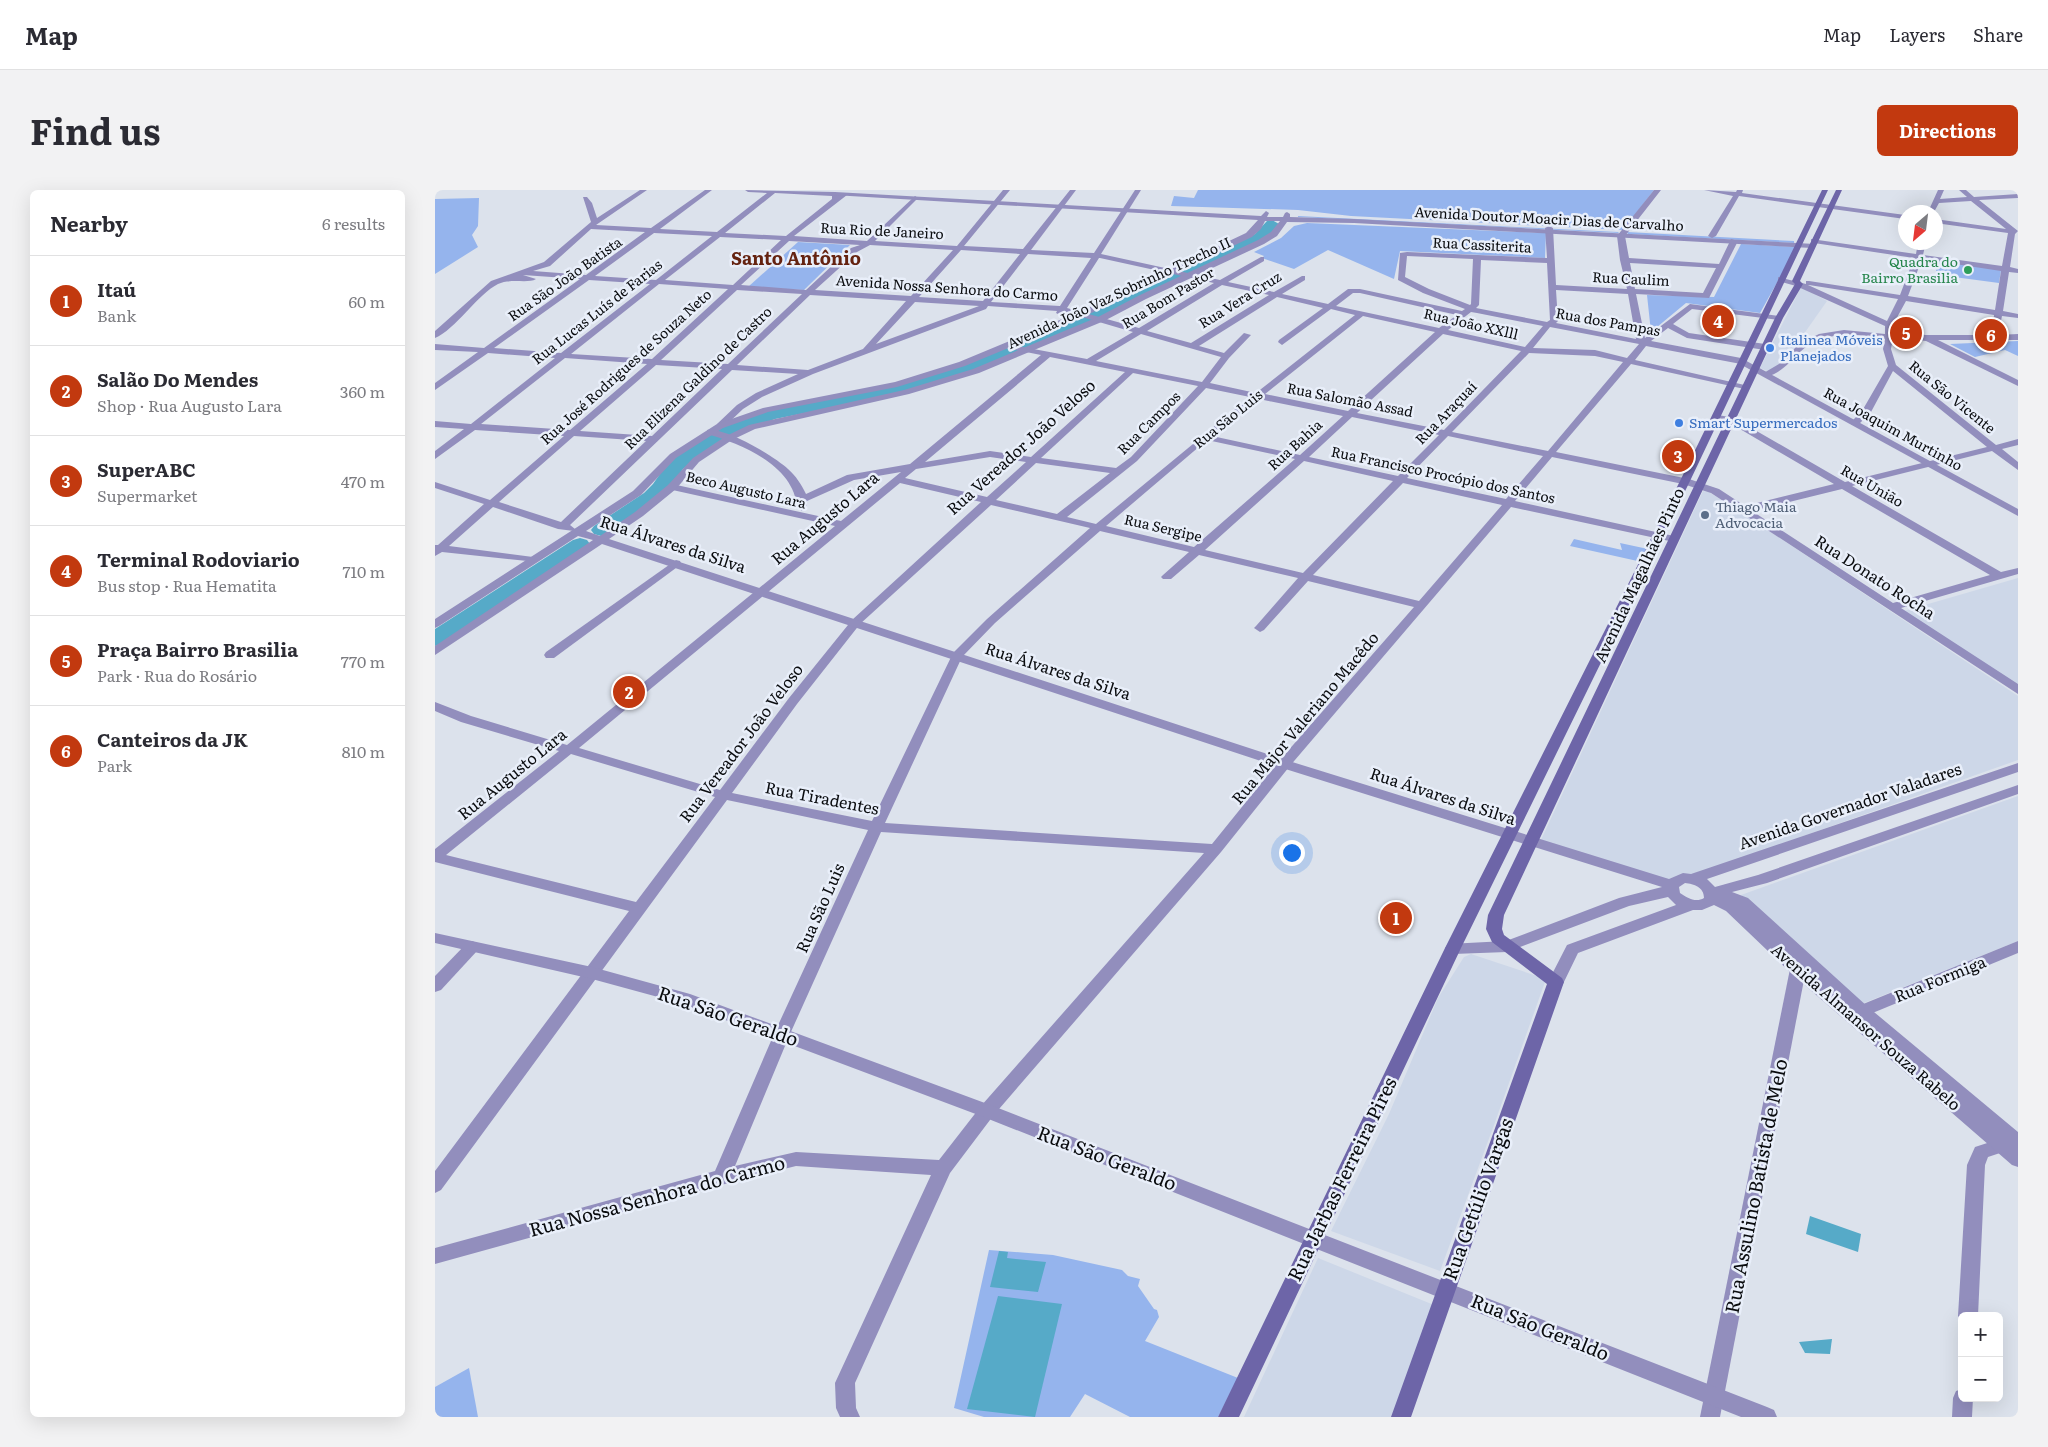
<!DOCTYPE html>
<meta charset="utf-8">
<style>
:root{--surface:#fff;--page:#f2f2f3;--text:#2b2b33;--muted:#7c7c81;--line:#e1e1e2;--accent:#c2390f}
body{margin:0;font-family:Literata,serif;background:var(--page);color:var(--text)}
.controls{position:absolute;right:15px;bottom:15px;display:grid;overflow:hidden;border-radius:8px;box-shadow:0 5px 20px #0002}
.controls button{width:45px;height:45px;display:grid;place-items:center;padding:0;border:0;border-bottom:1px solid var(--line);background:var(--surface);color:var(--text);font:25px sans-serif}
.compass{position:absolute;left:1463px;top:15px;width:45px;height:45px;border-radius:50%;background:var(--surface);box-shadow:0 5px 20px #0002;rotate:208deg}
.you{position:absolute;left:856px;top:662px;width:18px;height:18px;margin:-12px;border:4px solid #fff;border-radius:50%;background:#1a73e8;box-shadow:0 0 0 8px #1a73e833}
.badge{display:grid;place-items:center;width:32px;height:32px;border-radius:50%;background:var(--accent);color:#fff;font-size:16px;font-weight:700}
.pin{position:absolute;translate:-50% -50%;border:2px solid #fff;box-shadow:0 1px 5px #0006}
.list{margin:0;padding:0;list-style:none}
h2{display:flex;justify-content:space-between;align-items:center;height:65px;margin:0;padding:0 20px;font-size:21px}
h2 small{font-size:16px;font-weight:400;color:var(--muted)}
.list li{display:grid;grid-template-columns:32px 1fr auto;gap:15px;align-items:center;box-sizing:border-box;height:90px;padding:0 20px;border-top:1px solid var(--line)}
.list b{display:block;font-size:19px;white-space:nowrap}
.list p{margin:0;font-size:16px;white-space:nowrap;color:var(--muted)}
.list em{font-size:16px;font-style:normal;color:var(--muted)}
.map{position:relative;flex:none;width:1583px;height:1227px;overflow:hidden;border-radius:8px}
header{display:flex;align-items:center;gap:30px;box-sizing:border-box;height:70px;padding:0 25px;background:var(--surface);border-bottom:1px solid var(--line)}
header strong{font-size:24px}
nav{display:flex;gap:28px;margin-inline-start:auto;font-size:18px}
.intro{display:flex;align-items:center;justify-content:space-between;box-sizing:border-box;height:120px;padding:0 30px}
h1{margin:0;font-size:35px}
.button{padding:12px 22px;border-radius:8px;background:var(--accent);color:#fff;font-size:18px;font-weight:700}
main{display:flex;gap:30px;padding:0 30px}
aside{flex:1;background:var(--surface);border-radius:8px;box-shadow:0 5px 20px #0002}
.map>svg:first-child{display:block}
.built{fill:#cdd7e8}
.green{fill:#95b4ed}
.water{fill:#56aac8}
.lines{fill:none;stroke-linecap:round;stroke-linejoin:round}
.river{fill:#56aac8;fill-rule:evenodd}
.minor{fill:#928ebd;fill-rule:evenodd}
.tertiary{fill:#928ebd;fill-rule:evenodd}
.secondary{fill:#6d65a8;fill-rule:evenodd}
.leisure-dot{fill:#2e9e5b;stroke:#e9effa;stroke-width:2}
.shop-dot{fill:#3f7fe0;stroke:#e9effa;stroke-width:2}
.service-dot{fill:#5c6f8a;stroke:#e9effa;stroke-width:2}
.labels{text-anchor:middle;stroke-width:5;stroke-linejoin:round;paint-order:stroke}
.far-street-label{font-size:14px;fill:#0a0c0f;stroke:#e9effa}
.far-leisure-label{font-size:14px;fill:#27864d;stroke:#e9effa;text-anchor:end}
.far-shop-label{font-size:14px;fill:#366cbe;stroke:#e9effa;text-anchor:start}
.far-service-label{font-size:14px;fill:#4e5e75;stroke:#e9effa;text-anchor:start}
.street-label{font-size:16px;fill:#0a0c0f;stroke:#e9effa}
.far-district-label{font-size:18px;font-weight:bold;fill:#652311;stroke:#e9effa}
.near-street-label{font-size:19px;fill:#0a0c0f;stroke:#e9effa}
</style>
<header>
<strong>Map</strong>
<nav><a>Map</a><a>Layers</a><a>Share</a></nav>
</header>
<div class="intro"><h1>Find us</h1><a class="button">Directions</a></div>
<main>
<aside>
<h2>Nearby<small>6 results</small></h2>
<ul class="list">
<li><span class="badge">1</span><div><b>Itaú</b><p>Bank</p></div><em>60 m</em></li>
<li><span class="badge">2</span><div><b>Salão Do Mendes</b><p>Shop · Rua Augusto Lara</p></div><em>360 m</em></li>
<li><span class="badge">3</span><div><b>SuperABC</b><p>Supermarket</p></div><em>470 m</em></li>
<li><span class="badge">4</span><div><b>Terminal Rodoviario</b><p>Bus stop · Rua Hematita</p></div><em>710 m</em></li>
<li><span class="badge">5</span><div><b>Praça Bairro Brasilia</b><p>Park · Rua do Rosário</p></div><em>770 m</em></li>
<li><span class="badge">6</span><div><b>Canteiros da JK</b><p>Park</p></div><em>810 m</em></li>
</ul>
</aside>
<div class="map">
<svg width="1583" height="1227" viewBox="0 0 1583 1227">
<rect width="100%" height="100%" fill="#dce2ec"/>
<!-- built -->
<g class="built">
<path d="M1366 97 1392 111 1359 158 1340 179 1332 181 1325 178Z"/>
<path d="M1268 301 1274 302 1307 323 1583 506V570L1239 692 1105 652Z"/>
<path d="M1583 388V496L1469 421Z"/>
<path d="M1583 606V751L1424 815 1306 705Z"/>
<path d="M1036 764 1111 789 1059 935 1005 1081 896 1041 954 924 1003 808 1029 767Z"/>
<path d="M883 1068 999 1115 958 1227H809Z"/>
</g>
<!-- green -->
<g class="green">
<path d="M763 0H1219L1188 40 916 26 863 20 736 16 739 6 759 8Z"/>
<path d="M44 8 43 36 37 45 43 57 0 84V9Z"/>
<path d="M863 26 1183 42 1184 43 863 27Z"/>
<path d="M872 33 1111 43 1110 68 965 61 959 89 893 60 859 79 827 68 829 66 819 62 846 48 859 36Z"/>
<path d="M1192 42 1359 51V53L1193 44Z"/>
<path d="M363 52 415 55 369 100 313 97Z"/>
<path d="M1306 54 1362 57 1325 123 1251 113 1216 142 1212 105 1279 107Z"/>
<path d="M1488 68 1566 80 1564 93 1504 85 1505 82 1501 81 1503 74 1488 72Z"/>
<path d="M1583 151V166L1570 160 1540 167 1515 154Z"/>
<path d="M1139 349 1187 360 1185 353 1213 359 1207 372 1135 356Z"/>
<path d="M554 1060 618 1065 687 1080 693 1086 705 1089 703 1096 719 1119 722 1120 724 1127 710 1151 803 1188 783 1227H695L650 1204 635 1227H549L519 1218Z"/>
<path d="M34 1178 43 1227H0V1197Z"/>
</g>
<!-- water -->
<g class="water">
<path d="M1375 1026 1426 1044 1423 1062 1371 1044Z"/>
<path d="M564 1061 573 1062 572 1068 611 1072 603 1102 555 1097Z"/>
<path d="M563 1106 627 1114 600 1227 532 1219Z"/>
<path d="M1397 1149 1395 1164 1370 1163 1364 1152Z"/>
</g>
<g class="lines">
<!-- river -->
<g class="river">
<path d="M837 30 844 34 830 50 598 159 534 184 467 204 340 229 303 243 262 268 248 279 232 302 223 311 173 344 166 346 159 344 156 340 159 336 209 303 218 294 234 271 248 260 291 235 330 221 464 194 522 176 586 153 820 44 832 31Z"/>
<path d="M145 348 152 350 155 354 152 358 8 454 0 456V439L138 350Z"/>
</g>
<!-- minor -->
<g class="minor">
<path d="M205 0H212L161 35 216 38 270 0H277L225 39 282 42 332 3 313 2 310 0 400 2 403 5 409 3 412 5 359 46 432 51 480 6 483 8 440 51 522 56 568 0H575L529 56 588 59 635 0H641L596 60 659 63 700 0H706L666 64 785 90 826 67H829V71L793 92 839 102 867 86H870V90L847 104 893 114 913 99H925L1027 121 1030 119 988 103 963 90 965 63 972 62 1112 68 1110 38 1114 36 1118 38 1121 95 1192 99 1185 70 1182 46 1219 0H1226L1190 46 1194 68 1284 74 1296 49 1303 51 1274 108 1201 104 1210 148 1255 114 1344 126 1348 128 1344 130 1257 119 1238 134 1254 143 1330 154 1334 157 1330 160 1252 148 1233 138 1216 151 1306 168 1310 171 1306 174 1211 156 1200 170 1314 196V200L1196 174 1121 262 1254 289 1284 299 1310 316 1399 294 1293 232 1278 228V224L1299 228 1410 292 1552 257 1458 181 1436 222 1423 235H1417L1415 233 1427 221 1453 176 1448 159 1450 149C1421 144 1388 140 1365 162 1354 173 1347 182 1331 187L1327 184 1344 174 1364 154 1384 144 1409 140 1450 144V136L1361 96 1343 91V87L1371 94V91H1374L1465 105 1479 68 1379 53H1376V49L1481 64 1483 52H1491L1488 65 1567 76 1573 43 1500 33V29L1571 39 1536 11 1504 13 1499 22H1493L1503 0H1509L1505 9 1532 7 1524 0H1531L1539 7 1583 4V8L1544 10 1583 41 1580 44 1575 77 1583 79V83L1574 82 1568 121 1583 124V128L1567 126 1563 145 1583 144V150H1503L1583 190V196L1491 151 1458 147 1456 159 1461 175 1561 255 1583 249V255L1567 259 1583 272V280L1557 261 1417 296 1566 382 1583 378V384L1466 418 1583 494V504L1276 303 1248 294 1117 267 1080 311 1239 346 1244 349 1239 352 1076 317 854 577 786 662 558 926 515 983 420 1193 421 1218 425 1227H405L401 1218 400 1193 496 985 361 976 286 995 0 1074V1058L280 981 339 844 433 640 292 610 6 1000 0 1003V981L194 721 0 672V659L124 561 26 532 0 521V512L36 526 132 555 400 336 233 299V295L237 294 406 331 466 282 419 290 372 311V318L367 321 362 318C360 276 307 254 272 244V240C290 237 339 266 353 279 361 286 366 294 371 304L412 285 475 274 606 165 571 158V154L652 169 698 142 630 122 625 125 621 123 622 121 553 116 551 119 378 184 327 207 308 219 288 238H282V234L302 215 321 203 363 184 297 180 135 335 140 339 139 341 123 339 58 317 14 356 98 367 102 368 103 370 102 372 7 362 0 366V355H3L49 314 0 298V292L55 310 129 246 40 240 0 269V261L29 239 0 237V231L36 234 120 168 53 163 0 200V193L43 162 0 160V154L49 158 145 89 88 85 101 89C93 94 76 88 63 94 43 104 20 140 0 148V141L56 91 109 72 156 32 148 7H152L157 13 162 28ZM340 3 397 6V9L351 46 290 43ZM156 39 210 42 151 85 98 81 115 76ZM219 43 277 46 221 90 160 86ZM285 47 346 50 298 95 230 90ZM354 51 425 55 416 58 371 100 306 95ZM435 55 518 60 476 106 380 100 422 62ZM526 60 585 64 548 111 484 107ZM593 64 656 68 625 116 556 112ZM972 66 1038 69 1036 114 1035 115 994 99 970 87ZM664 68H665L779 93 704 138 632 118ZM1487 69 1566 81 1560 120 1473 106ZM1046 70 1112 73 1115 130 1112 132 1041 118 1044 115ZM1195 73 1281 78 1268 103 1200 99ZM154 90 215 94 126 163 59 158ZM224 94 293 99 217 169 136 164ZM787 95 834 105 756 153 712 141ZM1373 95H1374L1463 109 1452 131ZM302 100 367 104 293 174 226 170ZM1121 100 1193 104 1201 149 1121 133 1123 131ZM918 103H925L1022 125 1004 138 901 116ZM375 105 471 111 428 159 373 180 302 175ZM842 107 888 118 844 150 843 152 847 155 896 119 920 125 821 203 775 193 794 168 816 145 809 143 789 163 764 156ZM1471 111 1559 125 1557 145H1491L1458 142V138H1470L1474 136 1470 134 1459 133ZM480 112 544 116 441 154ZM1036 122 1042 123 1108 136 1090 157 1013 140ZM928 126 1000 142 913 221 830 204ZM1115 137 1204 154 1192 168 1160 160 1098 158ZM706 144 786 167 767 192 661 171ZM1008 144 1086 161 1009 240 922 223ZM1094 163 1160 166 1188 172 1113 261 1017 242ZM615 167 690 182 596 267 555 261 490 272ZM130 168 212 174 135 240 46 234ZM221 175 287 179 217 246 145 241ZM698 183 763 196 696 267 681 278 606 268ZM771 198 815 207 661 334 632 327 702 271ZM824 209 908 226 865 265 777 246ZM917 227 1004 245 963 286 874 267ZM139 246 211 251 126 332 64 312ZM1013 246 1108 266 1071 309 972 288ZM772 250 860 269 759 357 671 336ZM555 267 591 272 552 307 470 288 481 279ZM869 271 958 291 868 383 770 360ZM601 273 675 283 622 324 561 310ZM465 293 546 312 417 430 354 508 285 600 144 558ZM968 293 1067 315 984 411 878 385ZM1407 299 1555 385 1458 413 1317 321ZM556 315 655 338 552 429 518 463 437 631 297 603 362 514 425 434ZM665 341 754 362 728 385 726 387 728 389H736L764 365 863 388 821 436 819 438 825 442 829 440 873 391 979 417 844 571 777 654 450 633 527 467 560 433ZM136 564 280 607 201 712 11 665ZM446 642 769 663 546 916 504 970 361 962 300 976 355 844Z"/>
<path d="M1269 0 1301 2 1302 0H1308L1307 3 1470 25V29L1304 6 1281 46 1277 48 1273 46 1298 6Z"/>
<path d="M241 370 245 371 246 373 245 375 119 468H111L109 465 111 462Z"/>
<path d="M37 751 42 753 45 757 42 761 6 800 0 802V786L32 753Z"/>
<path d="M1583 751V763L1423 829 1417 831 1411 829 1409 825 1411 821Z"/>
<path d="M1365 763 1370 765 1373 769 1285 1227H1265L1357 769 1360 765Z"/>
<path d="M1583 943V957L1553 967 1550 975 1543 1126H1527V1133L1523 1126 1532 975 1540 957Z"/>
<path d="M1527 1199V1208H1538L1537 1227H1517L1518 1208 1521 1201Z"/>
</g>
<!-- tertiary -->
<g class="tertiary">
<path d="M400 2 826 26 831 21 834 23 832 27H848L850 23 852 22 855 24V27L919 29 1380 54 1381 56 1377 58 919 33 852 32 842 46 829 54 711 109 669 131 544 183 474 204 320 239 297 250 264 272 241 299 208 326 174 349 854 571 1234 689 1248 683 1256 684 1583 573V582L1272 689 1280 697 1323 685 1583 595V604L1332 693 1297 702 1313 708 1433 817 1583 942V977L1577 975 1357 784 1291 721 1279 715 1267 720H1258L1143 763 1127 796 1121 798 1115 796 1113 792 1132 755 1241 715 1233 707 1194 716 1072 762 1018 764 1013 762 1010 758 1013 754 1071 751 1184 708 1227 697 844 577 167 354 0 465V456L158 350 143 346 4 436 0 438V429L198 301 235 264 282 234 328 218 460 192 524 172 644 122 811 43 823 30 398 5V3ZM830 31H845L836 42 823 50 705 105 663 127 538 179 469 200 314 235 291 246 258 268 233 295 200 322 165 346 151 341 206 305 241 268 288 238 333 222 462 197 530 176 650 126 817 47 826 39ZM1250 693C1259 694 1269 697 1269 708 1261 713 1252 708 1245 703L1244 697Z"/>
<path d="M1306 168 1583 319V326L1303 173V169Z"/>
<path d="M0 743 157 777 255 804 558 916 1332 1217 1339 1220 1342 1227H1306L546 926 245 813 157 789 0 753Z"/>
</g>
<!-- secondary -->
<g class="secondary">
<path d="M1387 0H1393L1255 291 1026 758 804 1227H783L1010 758 1245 291Z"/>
<path d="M1401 0H1407L1365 91 1368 94 1348 128 1069 725 1067 739 1069 745 1127 788 1129 792 976 1227H956L1112 794 1057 752 1051 739 1053 725 1340 128 1360 94 1357 91Z"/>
</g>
</g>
<!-- markers -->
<circle class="leisure-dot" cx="1533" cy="80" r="5"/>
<g class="shop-dot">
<circle cx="1335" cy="158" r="5"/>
<circle cx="1244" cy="233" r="5"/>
</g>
<circle class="service-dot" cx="1270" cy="325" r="5"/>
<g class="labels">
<!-- far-street labels -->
<g class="far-street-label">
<text transform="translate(1114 29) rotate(3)" y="5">Avenida Doutor Moacir Dias de Carvalho</text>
<text transform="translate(447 41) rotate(3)" y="5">Rua Rio de Janeiro</text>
<text transform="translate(1047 55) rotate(3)" y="5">Rua Cassiterita</text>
<text transform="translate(130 89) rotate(-35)" y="5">Rua São João Batista</text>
<text transform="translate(1196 89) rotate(3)" y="5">Rua Caulim</text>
<text transform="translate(512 98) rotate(4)" y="5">Avenida Nossa Senhora do Carmo</text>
<text transform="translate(684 103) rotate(-25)" y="5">Avenida João Vaz Sobrinho Trecho II</text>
<text transform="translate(733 108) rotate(-31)" y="5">Rua Bom Pastor</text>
<text transform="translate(805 110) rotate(-32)" y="5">Rua Vera Cruz</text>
<text transform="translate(162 122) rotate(-38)" y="5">Rua Lucas Luís de Farias</text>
<text transform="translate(1173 132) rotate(10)" y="5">Rua dos Pampas</text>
<text transform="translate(1036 134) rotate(13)" y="5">Rua João XXlll</text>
<text transform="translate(191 177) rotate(-42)" y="5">Rua José Rodrigues de Souza Neto</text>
<text transform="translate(263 188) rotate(-44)" y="5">Rua Elizena Galdino de Castro</text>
<text transform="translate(1517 207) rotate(39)" y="5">Rua São Vicente</text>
<text transform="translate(915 210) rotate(11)" y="5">Rua Salomão Assad</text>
<text transform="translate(1011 223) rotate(-46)" y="5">Rua Araçuaí</text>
<text transform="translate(793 229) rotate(-39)" y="5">Rua São Luis</text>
<text transform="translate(714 233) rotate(-45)" y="5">Rua Campos</text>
<text transform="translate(1458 239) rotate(29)" y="5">Rua Joaquim Murtinho</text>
<text transform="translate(860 255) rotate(-42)" y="5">Rua Bahia</text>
<text transform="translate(1008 285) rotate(12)" y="5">Rua Francisco Procópio dos Santos</text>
<text transform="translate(1437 296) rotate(30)" y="5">Rua União</text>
<text transform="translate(311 300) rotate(13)" y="5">Beco Augusto Lara</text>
<text transform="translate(728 338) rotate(13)" y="5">Rua Sergipe</text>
</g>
<!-- far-leisure labels -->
<g class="far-leisure-label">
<text x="1523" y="77">Quadra do<tspan x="1523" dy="16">Bairro Brasilia</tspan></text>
</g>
<!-- far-shop labels -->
<g class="far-shop-label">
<text x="1345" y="155">Italinea Móveis<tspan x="1345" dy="16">Planejados</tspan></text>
<text x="1254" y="238">Smart Supermercados</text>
</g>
<!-- far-service labels -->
<g class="far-service-label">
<text x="1280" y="322">Thiago Maia<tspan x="1280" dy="16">Advocacia</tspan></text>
</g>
<!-- street labels -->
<g class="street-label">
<text transform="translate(586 257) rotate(-42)" y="6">Rua Vereador João Veloso</text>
<text transform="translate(390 328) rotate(-40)" y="6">Rua Augusto Lara</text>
<text transform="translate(238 354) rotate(18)" y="6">Rua Álvares da Silva</text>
<text transform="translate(1204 385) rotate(-65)" y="6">Avenida Magalhães Pinto</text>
<text transform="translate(1440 387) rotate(33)" y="6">Rua Donato Rocha</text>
<text transform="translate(623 481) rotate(18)" y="6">Rua Álvares da Silva</text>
<text transform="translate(870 528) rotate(-50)" y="6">Rua Major Valeriano Macêdo</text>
<text transform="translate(306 553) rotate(-53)" y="6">Rua Vereador João Veloso</text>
<text transform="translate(77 584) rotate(-39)" y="6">Rua Augusto Lara</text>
<text transform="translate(1008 606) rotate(18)" y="6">Rua Álvares da Silva</text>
<text transform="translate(387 608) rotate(11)" y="6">Rua Tiradentes</text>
<text transform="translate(1415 616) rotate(-19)" y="6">Avenida Governador Valadares</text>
<text transform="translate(385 718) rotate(-66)" y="6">Rua São Luis</text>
<text transform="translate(1505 789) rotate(-22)" y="6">Rua Formiga</text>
<text transform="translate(1431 837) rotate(41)" y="6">Avenida Almansor Souza Rabelo</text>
</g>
<!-- far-district labels -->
<g class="far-district-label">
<text x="361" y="75">Santo Antônio</text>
</g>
<!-- near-street labels -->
<g class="near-street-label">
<text transform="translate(293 826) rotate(19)" y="7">Rua São Geraldo</text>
<text transform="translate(672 968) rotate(21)" y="7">Rua São Geraldo</text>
<text transform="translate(907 989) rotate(-64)" y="7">Rua Jarbas Ferreira Pires</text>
<text transform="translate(1321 996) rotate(-79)" y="7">Rua Assulino Batista de Melo</text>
<text transform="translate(222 1006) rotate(-15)" y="7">Rua Nossa Senhora do Carmo</text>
<text transform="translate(1043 1009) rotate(-70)" y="7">Rua Getúlio Vargas</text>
<text transform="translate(1105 1137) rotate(22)" y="7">Rua São Geraldo</text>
</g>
</g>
</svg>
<div class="controls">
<button>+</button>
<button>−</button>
</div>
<svg class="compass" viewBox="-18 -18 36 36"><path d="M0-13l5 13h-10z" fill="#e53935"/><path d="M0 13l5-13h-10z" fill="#7c7c81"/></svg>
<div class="you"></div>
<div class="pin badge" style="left:961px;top:728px">1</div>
<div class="pin badge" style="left:194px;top:502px">2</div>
<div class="pin badge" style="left:1243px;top:266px">3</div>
<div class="pin badge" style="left:1283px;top:131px">4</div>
<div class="pin badge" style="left:1471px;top:143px">5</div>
<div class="pin badge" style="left:1556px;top:145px">6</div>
</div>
</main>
